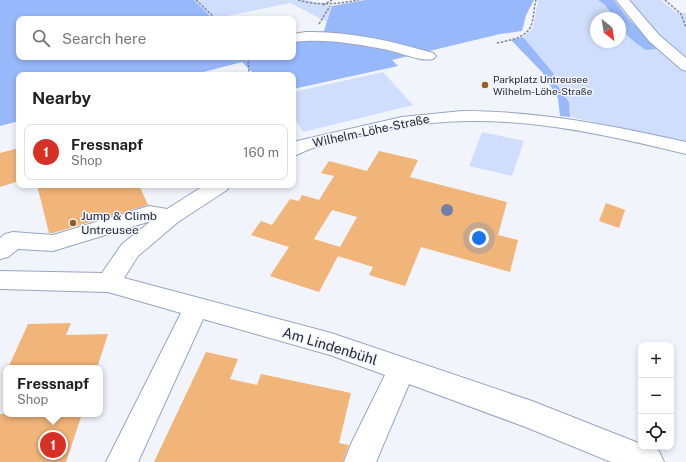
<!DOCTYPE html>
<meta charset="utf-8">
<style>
:root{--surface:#fff;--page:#f6f6f6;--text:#222;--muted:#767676;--line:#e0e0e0;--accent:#d93025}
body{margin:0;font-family:"Public Sans",sans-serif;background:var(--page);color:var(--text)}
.controls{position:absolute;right:12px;bottom:12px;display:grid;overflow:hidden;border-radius:8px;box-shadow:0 2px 6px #0003}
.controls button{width:36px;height:36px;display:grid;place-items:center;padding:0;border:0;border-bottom:1px solid var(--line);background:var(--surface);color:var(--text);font:20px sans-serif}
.compass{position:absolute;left:590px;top:12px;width:36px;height:36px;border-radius:50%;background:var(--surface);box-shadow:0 2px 6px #0003;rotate:150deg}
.you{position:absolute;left:479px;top:238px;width:14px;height:14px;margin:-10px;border:3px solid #fff;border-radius:50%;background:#1a73e8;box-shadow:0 0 0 6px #1a73e833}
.badge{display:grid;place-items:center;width:26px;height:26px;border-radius:50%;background:var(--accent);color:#fff;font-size:13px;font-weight:700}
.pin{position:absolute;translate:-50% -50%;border:2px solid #fff;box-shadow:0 1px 4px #0006}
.popup{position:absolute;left:3px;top:365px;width:100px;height:52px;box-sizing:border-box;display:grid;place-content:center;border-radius:8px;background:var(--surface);filter:drop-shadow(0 1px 3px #0005);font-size:13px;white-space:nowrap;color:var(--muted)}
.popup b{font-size:15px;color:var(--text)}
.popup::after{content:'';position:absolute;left:50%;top:100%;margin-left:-8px;border:8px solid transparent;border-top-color:var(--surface)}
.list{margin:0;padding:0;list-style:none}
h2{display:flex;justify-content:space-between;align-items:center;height:52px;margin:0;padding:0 16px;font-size:17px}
h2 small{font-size:13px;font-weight:400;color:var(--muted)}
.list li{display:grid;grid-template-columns:26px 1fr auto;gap:12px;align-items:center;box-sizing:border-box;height:56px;margin:0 8px 8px;padding:0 8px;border:1px solid var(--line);border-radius:8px}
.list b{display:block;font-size:15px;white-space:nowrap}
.list p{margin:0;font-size:13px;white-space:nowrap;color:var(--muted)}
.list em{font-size:13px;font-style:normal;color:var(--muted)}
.icon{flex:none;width:22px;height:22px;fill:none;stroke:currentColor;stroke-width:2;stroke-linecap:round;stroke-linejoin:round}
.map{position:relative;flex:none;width:686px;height:462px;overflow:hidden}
.search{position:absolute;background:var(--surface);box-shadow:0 2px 6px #0003;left:16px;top:16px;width:280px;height:44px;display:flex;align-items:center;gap:10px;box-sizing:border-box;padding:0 14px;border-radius:8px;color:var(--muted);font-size:15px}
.panel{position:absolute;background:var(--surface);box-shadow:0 2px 6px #0003;left:16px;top:72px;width:280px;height:116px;border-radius:8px}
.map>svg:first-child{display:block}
.green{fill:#cfdefd}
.forest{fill:#97b8fb}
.building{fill:#f1b479;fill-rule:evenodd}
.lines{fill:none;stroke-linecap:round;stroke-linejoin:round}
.minor-casing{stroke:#96a5c5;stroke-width:2}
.path{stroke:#838792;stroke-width:1.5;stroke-dasharray:2.5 1.5;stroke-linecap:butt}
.minor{fill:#fff;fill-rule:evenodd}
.tree{fill:#707fab}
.poi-dot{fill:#975e1b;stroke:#f1f4fb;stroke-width:1.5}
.labels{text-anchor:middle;stroke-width:3;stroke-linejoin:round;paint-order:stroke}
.far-poi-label{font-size:10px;fill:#252b38;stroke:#f1f4fb;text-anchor:start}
.street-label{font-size:12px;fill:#252b38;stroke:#f1f4fb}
.poi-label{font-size:12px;fill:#252b38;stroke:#f1f4fb;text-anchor:start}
.near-street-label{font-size:14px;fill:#252b38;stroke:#f1f4fb}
</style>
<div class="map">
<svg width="686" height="462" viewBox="0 0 686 462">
<rect width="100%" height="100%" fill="#f1f4fb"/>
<!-- green -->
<g class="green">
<path d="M194 0H305L332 6 327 22 290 3 213 19Z"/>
<path d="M538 0H598L605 5 615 18H596V42H620V25L630 39 646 50 657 49 686 73V141L570 117 569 102 555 82 554 74 523 37 533 28Z"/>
<path d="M626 0H661L677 13H686V62Z"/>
<path d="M383 72 413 105 303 132 293 116V92Z"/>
<path d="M482 132 524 141 512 176 469 166Z"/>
</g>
<!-- forest -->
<g class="forest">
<path d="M0 0H194L213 19H19V57H293V40L323 34 332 6 365 0H534L526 15 522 31 500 34 392 60 398 66 293 89V75H255L242 62 192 75H19V121L0 126Z"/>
<path d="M598 0H614L628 18 657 49 646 50C634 42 620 33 620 18H615L605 5Z"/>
<path d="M523 37 554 74 555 82 569 102 570 117 560 116 558 98 542 72 511 40Z"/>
</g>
<!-- building -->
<g class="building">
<path d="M19 148V181L0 187V153Z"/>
<path d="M379 151 418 160 410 177 507 202 498 235 518 240 510 272 421 247 405 286 369 275 373 267 338 256 319 292 270 276 289 247 251 235 261 221 272 225 290 199 299 201 302 195 319 200 334 176 321 173 329 161 367 171ZM332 210 357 217 340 247 314 239Z"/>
<path d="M37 185H139L148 205 53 233H49Z"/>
<path d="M606 203 625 210 619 228 599 221Z"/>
<path d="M71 323 66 335 108 334 97 368H8L28 324Z"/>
<path d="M206 352 238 359 230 379 257 385 261 374 351 393 339 443 349 445 343 462H154Z"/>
<path d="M0 414H82L66 462H0Z"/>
</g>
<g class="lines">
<!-- minor casing -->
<g class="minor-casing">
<g id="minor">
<path d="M616 0H629L659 35 686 58V71L681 69 649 41Z"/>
<path d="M306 32C348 31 393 41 433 53L436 56 433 59C422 62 401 53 388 50 358 44 324 38 293 42V34Z"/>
<path d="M462 111C538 111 612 125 686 142V154C600 133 511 113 422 124 385 129 349 138 313 148 306 150 300 154 293 156V143L297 141 402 117Z"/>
<path d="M205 185H230L227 190 178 222 138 256 124 278 331 333 532 401 641 444V447H649L659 451 664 462H611L528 428 409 384 376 462H344L351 444 385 375 330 355 203 319 138 462H106L181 313 108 292 0 289V271L102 273 122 244 151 221 53 251 18 249 8 257 0 259V238L5 234 13 232 53 235 149 206 167 209Z"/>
</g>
</g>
<!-- path -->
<g class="path">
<path d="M196 0 216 19"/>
<path d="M298 0C319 6 337 4 359 0"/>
<path d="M665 0 681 14 686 27"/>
<path d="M323 5 332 0"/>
<path d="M319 24 330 6"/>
<path d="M497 43C510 40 528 38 532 23 534 15 534 7 536 0"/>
<path d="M248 57 249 73 251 75"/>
</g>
<!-- minor -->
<use href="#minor" class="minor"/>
</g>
<!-- trees -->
<circle class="tree" cx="447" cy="210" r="6"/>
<!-- markers -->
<g class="poi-dot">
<circle cx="485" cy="85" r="4"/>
<circle cx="73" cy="223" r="4"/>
</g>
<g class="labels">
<!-- far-poi labels -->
<g class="far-poi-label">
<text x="493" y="83">Parkplatz Untreusee<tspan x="493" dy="12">Wilhelm-Löhe-Straße</tspan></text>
</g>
<!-- street labels -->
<g class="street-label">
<text transform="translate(371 131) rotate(-12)" y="4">Wilhelm-Löhe-Straße</text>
</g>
<!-- poi labels -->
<g class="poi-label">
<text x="81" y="220">Jump &amp; Climb<tspan x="81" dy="14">Untreusee</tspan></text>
</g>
<!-- near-street labels -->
<g class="near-street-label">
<text transform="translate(330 346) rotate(17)" y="5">Am Lindenbühl</text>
</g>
</g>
</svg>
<div class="controls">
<button>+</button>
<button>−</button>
<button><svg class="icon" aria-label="locate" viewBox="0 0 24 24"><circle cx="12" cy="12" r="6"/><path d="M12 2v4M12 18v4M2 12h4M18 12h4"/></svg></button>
</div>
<svg class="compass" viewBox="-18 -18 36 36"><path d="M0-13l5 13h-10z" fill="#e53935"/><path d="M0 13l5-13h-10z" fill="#767676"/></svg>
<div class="you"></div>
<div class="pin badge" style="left:53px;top:445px">1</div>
<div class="popup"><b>Fressnapf</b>Shop</div>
<div class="search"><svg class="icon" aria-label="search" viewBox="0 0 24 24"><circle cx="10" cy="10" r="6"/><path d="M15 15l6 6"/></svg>Search here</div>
<section class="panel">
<h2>Nearby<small></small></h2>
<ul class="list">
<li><span class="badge">1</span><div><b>Fressnapf</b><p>Shop</p></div><em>160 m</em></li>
</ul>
</section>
</div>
